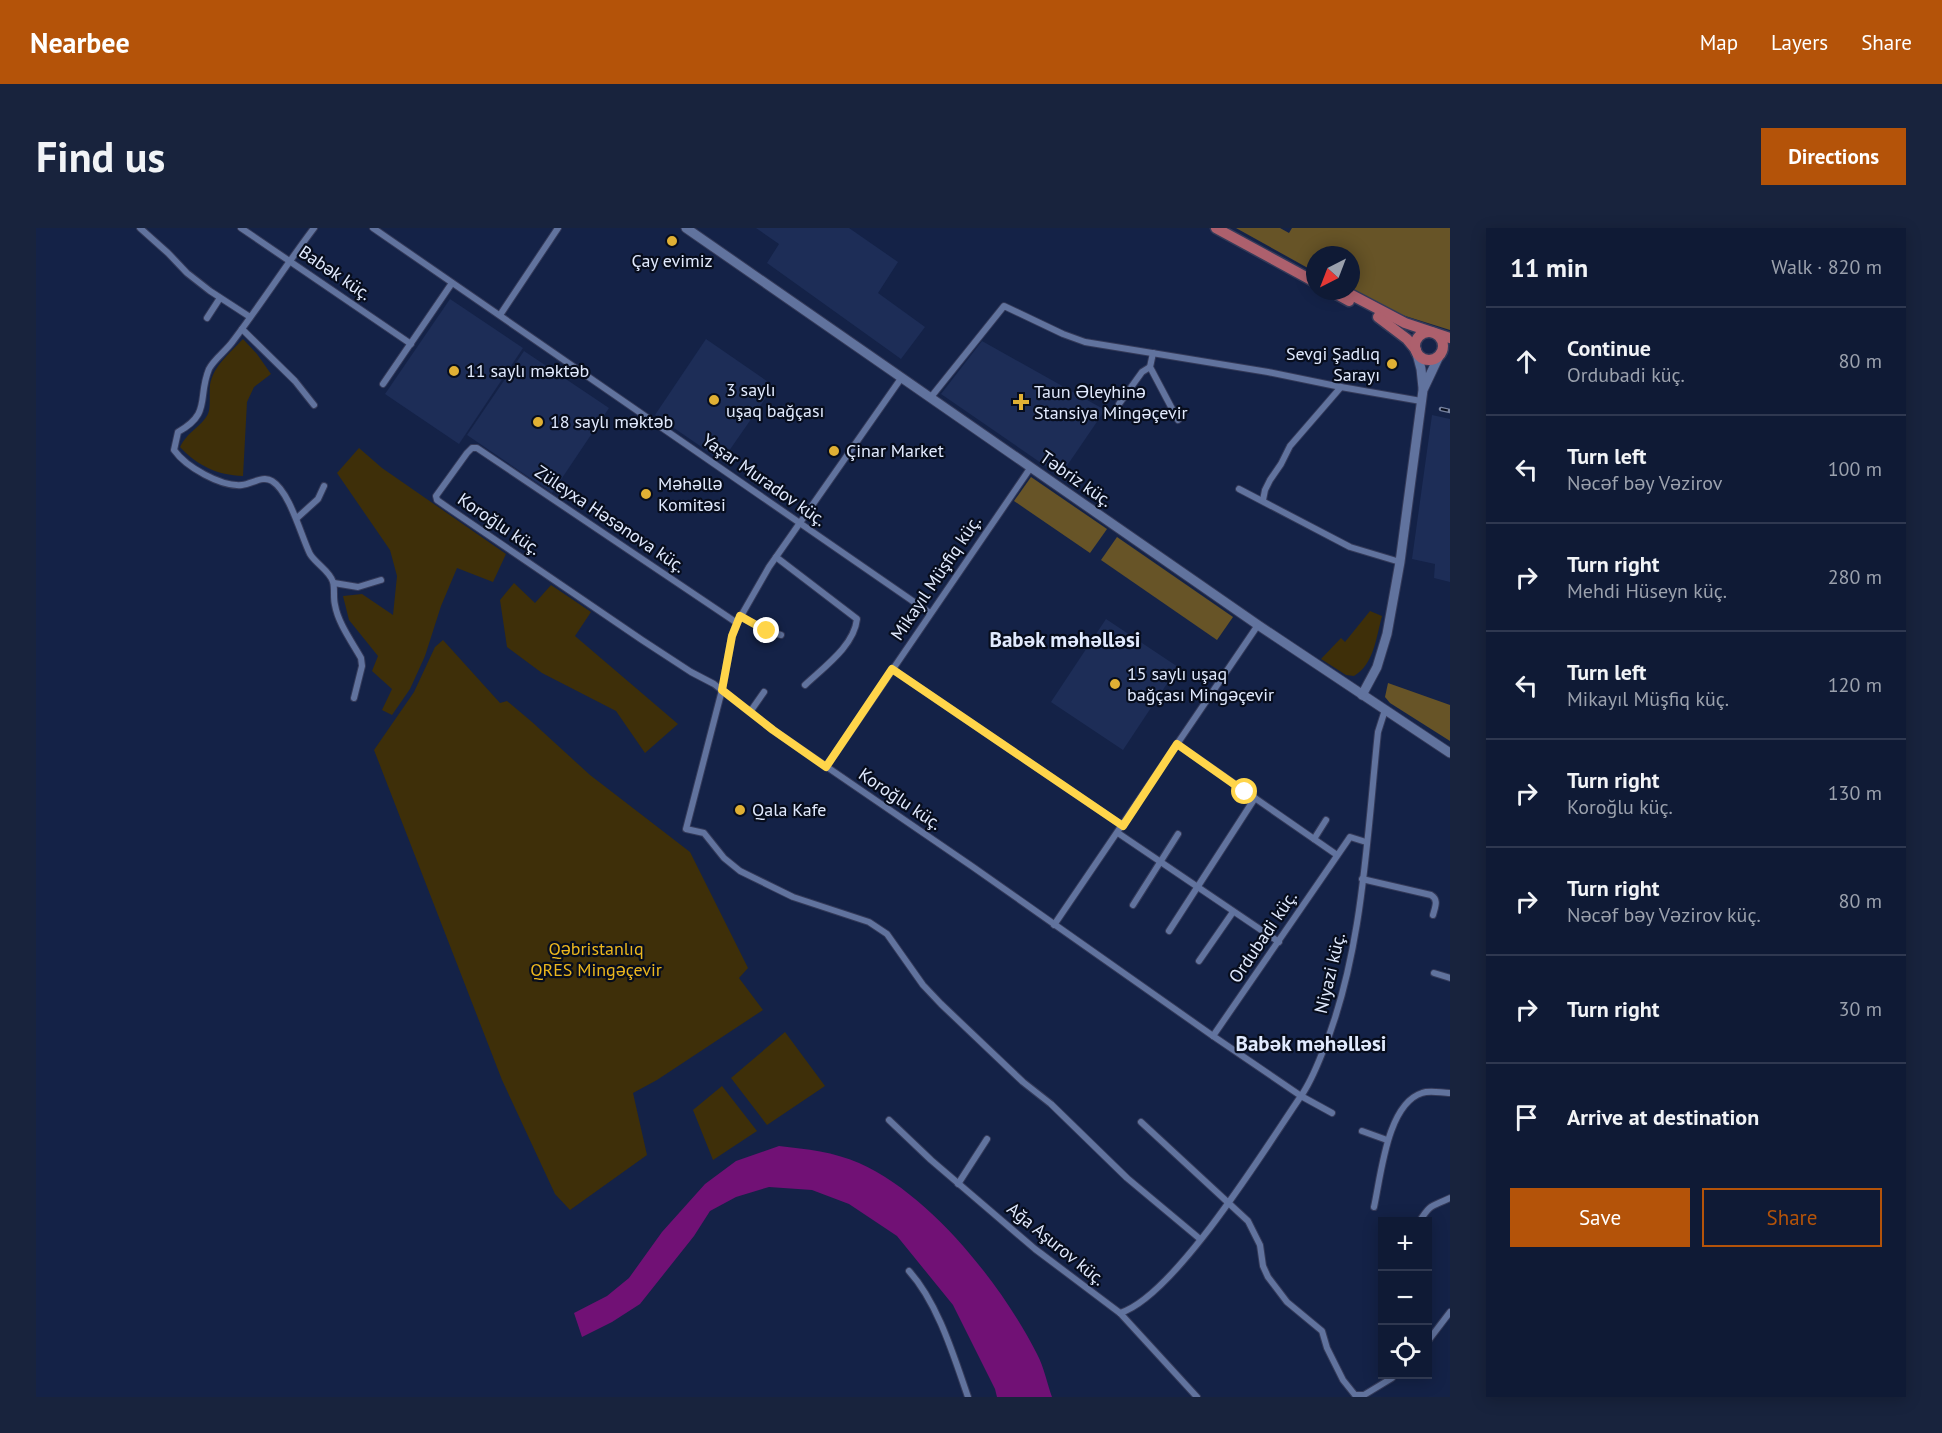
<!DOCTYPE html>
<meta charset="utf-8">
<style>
:root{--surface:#0f1a35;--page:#18233d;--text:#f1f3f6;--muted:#9ba1ad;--line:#2f3850;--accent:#b45309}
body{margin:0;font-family:"PT Sans",sans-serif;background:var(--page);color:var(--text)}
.controls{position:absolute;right:18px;bottom:18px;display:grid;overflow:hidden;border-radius:0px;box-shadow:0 3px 15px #0003}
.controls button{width:54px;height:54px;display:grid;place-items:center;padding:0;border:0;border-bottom:2px solid var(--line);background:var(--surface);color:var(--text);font:30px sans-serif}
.compass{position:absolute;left:1270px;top:18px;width:54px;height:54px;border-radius:50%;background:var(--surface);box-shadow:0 3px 15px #0003;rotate:222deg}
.stop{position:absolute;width:18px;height:18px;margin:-14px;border:4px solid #ffd54a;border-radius:50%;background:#fff}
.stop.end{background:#ffd54a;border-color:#fff;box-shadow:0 2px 6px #0008}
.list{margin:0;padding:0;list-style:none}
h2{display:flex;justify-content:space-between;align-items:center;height:78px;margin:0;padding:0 24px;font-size:26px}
h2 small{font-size:20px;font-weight:400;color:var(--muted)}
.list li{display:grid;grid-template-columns:39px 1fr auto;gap:18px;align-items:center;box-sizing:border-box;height:108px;padding:0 24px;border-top:2px solid var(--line)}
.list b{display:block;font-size:22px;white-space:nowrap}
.list p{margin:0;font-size:20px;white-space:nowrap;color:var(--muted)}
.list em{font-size:20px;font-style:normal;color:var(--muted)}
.actions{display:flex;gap:12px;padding:18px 24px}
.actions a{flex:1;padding:14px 0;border:2px solid var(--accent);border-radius:0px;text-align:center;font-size:21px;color:var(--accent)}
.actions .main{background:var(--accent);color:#fff}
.icon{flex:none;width:33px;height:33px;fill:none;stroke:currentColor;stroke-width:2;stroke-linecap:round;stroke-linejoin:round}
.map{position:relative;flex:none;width:1414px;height:1169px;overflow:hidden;border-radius:0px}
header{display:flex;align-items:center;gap:36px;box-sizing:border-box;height:84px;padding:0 30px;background:var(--accent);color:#fff}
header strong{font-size:28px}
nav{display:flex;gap:33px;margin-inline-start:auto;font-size:21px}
.intro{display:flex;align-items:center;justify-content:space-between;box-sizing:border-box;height:144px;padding:0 36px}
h1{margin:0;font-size:42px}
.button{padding:15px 27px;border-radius:0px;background:var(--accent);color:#fff;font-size:21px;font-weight:700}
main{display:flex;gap:36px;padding:0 36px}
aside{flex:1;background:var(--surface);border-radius:0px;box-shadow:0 3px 15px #0003}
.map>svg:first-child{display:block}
.built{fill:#1d2d57}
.green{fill:#3e2f09}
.forest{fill:#675427}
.water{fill:#711175}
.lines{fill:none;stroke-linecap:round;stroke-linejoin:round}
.street-casing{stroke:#343a59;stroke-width:8}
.secondary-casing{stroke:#343a59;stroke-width:11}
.primary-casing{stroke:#343a59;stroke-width:13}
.street{stroke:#61739e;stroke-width:6}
.secondary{stroke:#61739e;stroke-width:9}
.primary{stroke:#ad606d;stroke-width:10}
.rail-casing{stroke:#76829f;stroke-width:4.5}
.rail{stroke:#070d1d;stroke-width:2;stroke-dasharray:7;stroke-linecap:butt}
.route{stroke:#ffd54a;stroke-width:8}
.poi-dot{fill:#e0b034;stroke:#070d1d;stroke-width:2}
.labels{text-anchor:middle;stroke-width:4.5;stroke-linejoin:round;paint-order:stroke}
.poi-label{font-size:18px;fill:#e1eafe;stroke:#070d1d;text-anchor:start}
.street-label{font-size:18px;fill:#e1eafe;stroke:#070d1d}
.park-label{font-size:18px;fill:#ecb71e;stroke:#070d1d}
.quarter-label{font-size:21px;font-weight:bold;fill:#e1eafe;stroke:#070d1d}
</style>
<header>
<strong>Nearbee</strong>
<nav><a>Map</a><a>Layers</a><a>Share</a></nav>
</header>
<div class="intro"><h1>Find us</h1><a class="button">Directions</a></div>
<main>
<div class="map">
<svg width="1414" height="1169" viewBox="0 0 1414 1169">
<rect width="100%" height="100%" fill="#142247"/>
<!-- built -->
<g class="built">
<path d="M720 0H813L862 34 842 65 889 99 865 131 731 35 743 16Z"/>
<path d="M414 71 487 120 423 216 349 166Z"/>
<path d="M670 111 738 158 686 233 619 187Z"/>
<path d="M946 113 1069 182 1024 248 905 166Z"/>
<path d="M488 123 573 180 516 265 431 207Z"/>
<path d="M1396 187 1414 191V354L1398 350 1399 336 1376 331Z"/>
<path d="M1070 391 1142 439 1087 522 1015 474Z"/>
</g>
<!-- green -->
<g class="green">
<path d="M207 111 221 126 235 146 218 159 211 174 207 248C181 247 162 238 144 219 152 203 165 199 172 186 175 178 173 166 174 157 177 138 194 125 207 111Z"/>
<path d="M323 220 346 240 470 326 457 354 421 340 405 378 389 428 374 461 356 487 346 482 356 461 336 443 342 428 313 392 307 368 326 366 357 387 361 348 354 322 301 245Z"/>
<path d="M478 355 499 375 515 357 555 384 539 408 642 496 609 525 580 483 506 445 471 419 464 372Z"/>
<path d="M1334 383 1346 388C1340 410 1338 436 1318 448L1310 447 1285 431 1305 410 1309 414Z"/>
<path d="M407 412 464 475 471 473 496 494 554 547 654 624 712 740 703 750 727 782 621 852 597 865 611 927 534 982 519 966 466 852 338 522 378 464 399 419Z"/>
<path d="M749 804 789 858 731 897 695 850Z"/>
<path d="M686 858 721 903 677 932 657 882Z"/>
</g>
<!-- forest -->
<g class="forest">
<path d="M1200 0H1244L1253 5 1256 0H1414V102L1347 81 1315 63V27H1279V44Z"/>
<path d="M995 249 1071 301 1054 325 978 273Z"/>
<path d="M1081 309 1197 389 1181 412 1065 332Z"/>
<path d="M1352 455 1414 477V513L1354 475 1349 469Z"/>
</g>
<!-- water -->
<path class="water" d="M743 918C771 921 798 924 823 935 895 967 966 1057 1001 1126 1008 1139 1011 1155 1016 1169H961L959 1161 917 1077 861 1008 813 976 776 962 733 959 700 969 674 983 658 1008 604 1076 576 1094 546 1109 538 1085 571 1068 593 1050 626 1004 669 956 700 933Z"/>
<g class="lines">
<!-- street casing -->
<g class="street-casing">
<g id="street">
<path d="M104 0 132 25 151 45 174 63 214 89"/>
<path d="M205 0 375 116"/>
<path d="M278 0C250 37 225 76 197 113 190 123 178 131 173 141 161 170 176 185 142 204L138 222C150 239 185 259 206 257 216 256 227 247 236 253 254 264 265 308 274 326 280 336 294 343 297 354 299 361 297 369 299 377 302 395 316 414 325 430L326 438 318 470"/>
<path d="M337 0 894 385"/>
<path d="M464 87 522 0"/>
<path d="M171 90 184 70"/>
<path d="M206 101 259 153 278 177"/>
<path d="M1117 125 1114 139 1142 192"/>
<path d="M866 149 733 339 701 395 696 408 686 462 650 601 668 605 688 630 704 643 757 669 833 694 851 706 887 757 905 776 987 854 1015 876 1091 950 1164 1011"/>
<path d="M347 156 416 55"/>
<path d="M895 169 968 78 1027 106 1049 114 1232 144 1305 159 1385 173"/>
<path d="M1083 176 1106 144 1114 139"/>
<path d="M1203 261 1314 319 1364 334"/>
<path d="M1227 272 1229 262 1234 252 1245 236 1254 218 1305 159"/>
<path d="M261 290 282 271 288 258"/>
<path d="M740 329 821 391C818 418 788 439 769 457"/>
<path d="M298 355 322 359 345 352"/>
<path d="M704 388 731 403 745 407"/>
<path d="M701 395 441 220H436L431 225 400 268 401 272 411 279 606 412 655 444 678 456 737 502 937 639 1177 808 1265 868 1296 885"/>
<path d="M856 441 1087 598"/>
<path d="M714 484 728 464"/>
<path d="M1141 516 1301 627"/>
<path d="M790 539 995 239"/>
<path d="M1082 605 1243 714"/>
<path d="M1278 611 1290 592"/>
<path d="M1326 651 1395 667C1403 672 1399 679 1397 687"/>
<path d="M1097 677 1142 606"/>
<path d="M1018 697 1222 397"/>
<path d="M1133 703 1219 570"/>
<path d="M1163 733 1197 684"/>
<path d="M1398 745 1414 750"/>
<path d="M1177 808 1312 612 1314 609 1330 614"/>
<path d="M853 892 895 932 999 1021 1084 1085 1161 1169"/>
<path d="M1105 894 1212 993 1224 1017 1227 1038 1232 1049 1251 1074 1286 1103 1291 1120 1307 1152 1319 1167H1328L1356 1150"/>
<path d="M1326 903 1351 912"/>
<path d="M922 956 951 911"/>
<path d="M1338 979C1345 948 1351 876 1386 865 1394 862 1405 865 1414 865"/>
<path d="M1383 994C1395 975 1395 979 1414 970"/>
<path d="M873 1043C902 1075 918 1129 932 1169"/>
<path d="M1084 1085C1139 1068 1230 919 1265 868 1275 854 1281 838 1287 823 1327 726 1331 607 1342 504L1349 482"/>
<path d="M1392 1113 1414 1084"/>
</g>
</g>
<!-- secondary casing -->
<g class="secondary-casing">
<g id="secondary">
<path d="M650 0 1222 397 1414 525"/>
<path d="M1380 122 1385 141 1387 160"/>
<path d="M1326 467 1341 439 1351 406 1364 334 1387 162 1404 126"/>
</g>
</g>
<!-- primary casing -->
<g class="primary-casing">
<g id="primary">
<path d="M1180 0 1279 54"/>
<path d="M1295 63 1313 73"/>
<path d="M1308 63 1369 95 1414 110"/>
<path d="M1342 89 1371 111 1380 122"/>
<circle cx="1393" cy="118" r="14"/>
</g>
</g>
<!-- street -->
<use href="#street" class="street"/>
<!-- secondary -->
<use href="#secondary" class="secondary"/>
<!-- primary -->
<use href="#primary" class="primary"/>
<!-- rail casing -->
<g class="rail-casing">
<path id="rail" d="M1405 181 1414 183"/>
</g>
<!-- rail -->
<use href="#rail" class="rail"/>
</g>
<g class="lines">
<!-- route -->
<path class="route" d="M731 403 704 388 696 408 686 462 737 502 790 539 856 441 1087 598 1141 516 1209 564"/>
</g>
<!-- markers -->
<g class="poi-dot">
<circle cx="636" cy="13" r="6"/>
<circle cx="1356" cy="136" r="6"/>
<circle cx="418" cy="143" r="6"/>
<circle cx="678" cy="172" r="6"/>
<path d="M982 165h6v6h6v6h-6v6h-6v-6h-6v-6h6z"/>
<circle cx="502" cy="194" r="6"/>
<circle cx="798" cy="223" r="6"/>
<circle cx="610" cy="266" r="6"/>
<circle cx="1079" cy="456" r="6"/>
<circle cx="704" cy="582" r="6"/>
</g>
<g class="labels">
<!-- poi labels -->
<g class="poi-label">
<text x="636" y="39" text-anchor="middle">Çay evimiz</text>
<text x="1344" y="132" text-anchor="end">Sevgi Şadlıq<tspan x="1344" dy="21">Sarayı</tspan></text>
<text x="430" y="149">11 saylı məktəb</text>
<text x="690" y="168">3 saylı<tspan x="690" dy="21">uşaq bağçası</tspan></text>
<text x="998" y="170">Taun Əleyhinə<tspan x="998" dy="21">Stansiya Mingəçevir</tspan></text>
<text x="514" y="200">18 saylı məktəb</text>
<text x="810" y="229">Çinar Market</text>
<text x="622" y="262">Məhəllə<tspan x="622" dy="21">Komitəsi</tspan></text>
<text x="1091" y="452">15 saylı uşaq<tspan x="1091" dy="21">bağçası Mingəçevir</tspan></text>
<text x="716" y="588">Qala Kafe</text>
</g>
<!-- street labels -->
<g class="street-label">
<text transform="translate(299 45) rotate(34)" y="6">Babək küç.</text>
<text transform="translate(1040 251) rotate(35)" y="6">Təbriz küç.</text>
<text transform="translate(728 252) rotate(35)" y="6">Yaşar Muradov küç.</text>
<text transform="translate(574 291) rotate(34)" y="6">Züleyxa Həsənova küç.</text>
<text transform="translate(463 296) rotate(34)" y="6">Koroğlu küç.</text>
<text transform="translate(900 350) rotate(-56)" y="6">Mikayıl Müşfiq küç.</text>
<text transform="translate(864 571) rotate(34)" y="6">Koroğlu küç.</text>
<text transform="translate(1227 709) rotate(-56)" y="6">Ordubadi küç.</text>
<text transform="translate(1294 745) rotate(-77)" y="6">Niyazi küç.</text>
<text transform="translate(1020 1016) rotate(39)" y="6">Ağa Aşurov küç.</text>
</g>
<!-- park labels -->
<g class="park-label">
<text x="560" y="727">Qəbristanlıq<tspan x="560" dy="21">QRES Mingəçevir</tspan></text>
</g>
<!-- quarter labels -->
<g class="quarter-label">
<text x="1029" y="419">Babək məhəlləsi</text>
<text x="1275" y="823">Babək məhəlləsi</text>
</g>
</g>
</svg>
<div class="controls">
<button>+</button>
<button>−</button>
<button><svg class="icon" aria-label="locate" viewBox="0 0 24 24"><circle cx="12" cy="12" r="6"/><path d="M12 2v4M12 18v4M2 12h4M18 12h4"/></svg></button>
</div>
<svg class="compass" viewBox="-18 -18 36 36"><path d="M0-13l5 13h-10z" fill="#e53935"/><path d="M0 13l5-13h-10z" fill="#9ba1ad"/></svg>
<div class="stop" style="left:1209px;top:564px"></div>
<div class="stop end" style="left:731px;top:403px"></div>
</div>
<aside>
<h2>11 min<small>Walk · 820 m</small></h2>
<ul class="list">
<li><svg class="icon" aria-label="ahead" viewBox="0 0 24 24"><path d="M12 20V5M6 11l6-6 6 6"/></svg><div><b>Continue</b><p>Ordubadi küç.</p></div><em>80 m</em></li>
<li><svg class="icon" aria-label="left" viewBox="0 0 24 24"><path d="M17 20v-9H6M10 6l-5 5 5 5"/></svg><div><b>Turn left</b><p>Nəcəf bəy Vəzirov</p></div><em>100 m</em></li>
<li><svg class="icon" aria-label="right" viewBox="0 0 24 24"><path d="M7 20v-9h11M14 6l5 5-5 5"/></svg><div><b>Turn right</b><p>Mehdi Hüseyn küç.</p></div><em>280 m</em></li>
<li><svg class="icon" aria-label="left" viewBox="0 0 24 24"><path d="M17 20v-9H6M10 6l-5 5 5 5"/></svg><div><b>Turn left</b><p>Mikayıl Müşfiq küç.</p></div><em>120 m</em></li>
<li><svg class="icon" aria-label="right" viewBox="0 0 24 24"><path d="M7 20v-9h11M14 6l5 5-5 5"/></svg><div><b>Turn right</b><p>Koroğlu küç.</p></div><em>130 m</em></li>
<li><svg class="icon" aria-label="right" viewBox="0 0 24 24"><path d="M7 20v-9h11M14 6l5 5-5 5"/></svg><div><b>Turn right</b><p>Nəcəf bəy Vəzirov küç.</p></div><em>80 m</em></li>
<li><svg class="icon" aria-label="right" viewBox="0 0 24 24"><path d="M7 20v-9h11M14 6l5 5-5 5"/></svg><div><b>Turn right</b></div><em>30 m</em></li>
<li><svg class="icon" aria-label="arrive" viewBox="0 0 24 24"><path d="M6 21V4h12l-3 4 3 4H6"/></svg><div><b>Arrive at destination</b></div></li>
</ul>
<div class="actions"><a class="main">Save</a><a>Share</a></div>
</aside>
</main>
